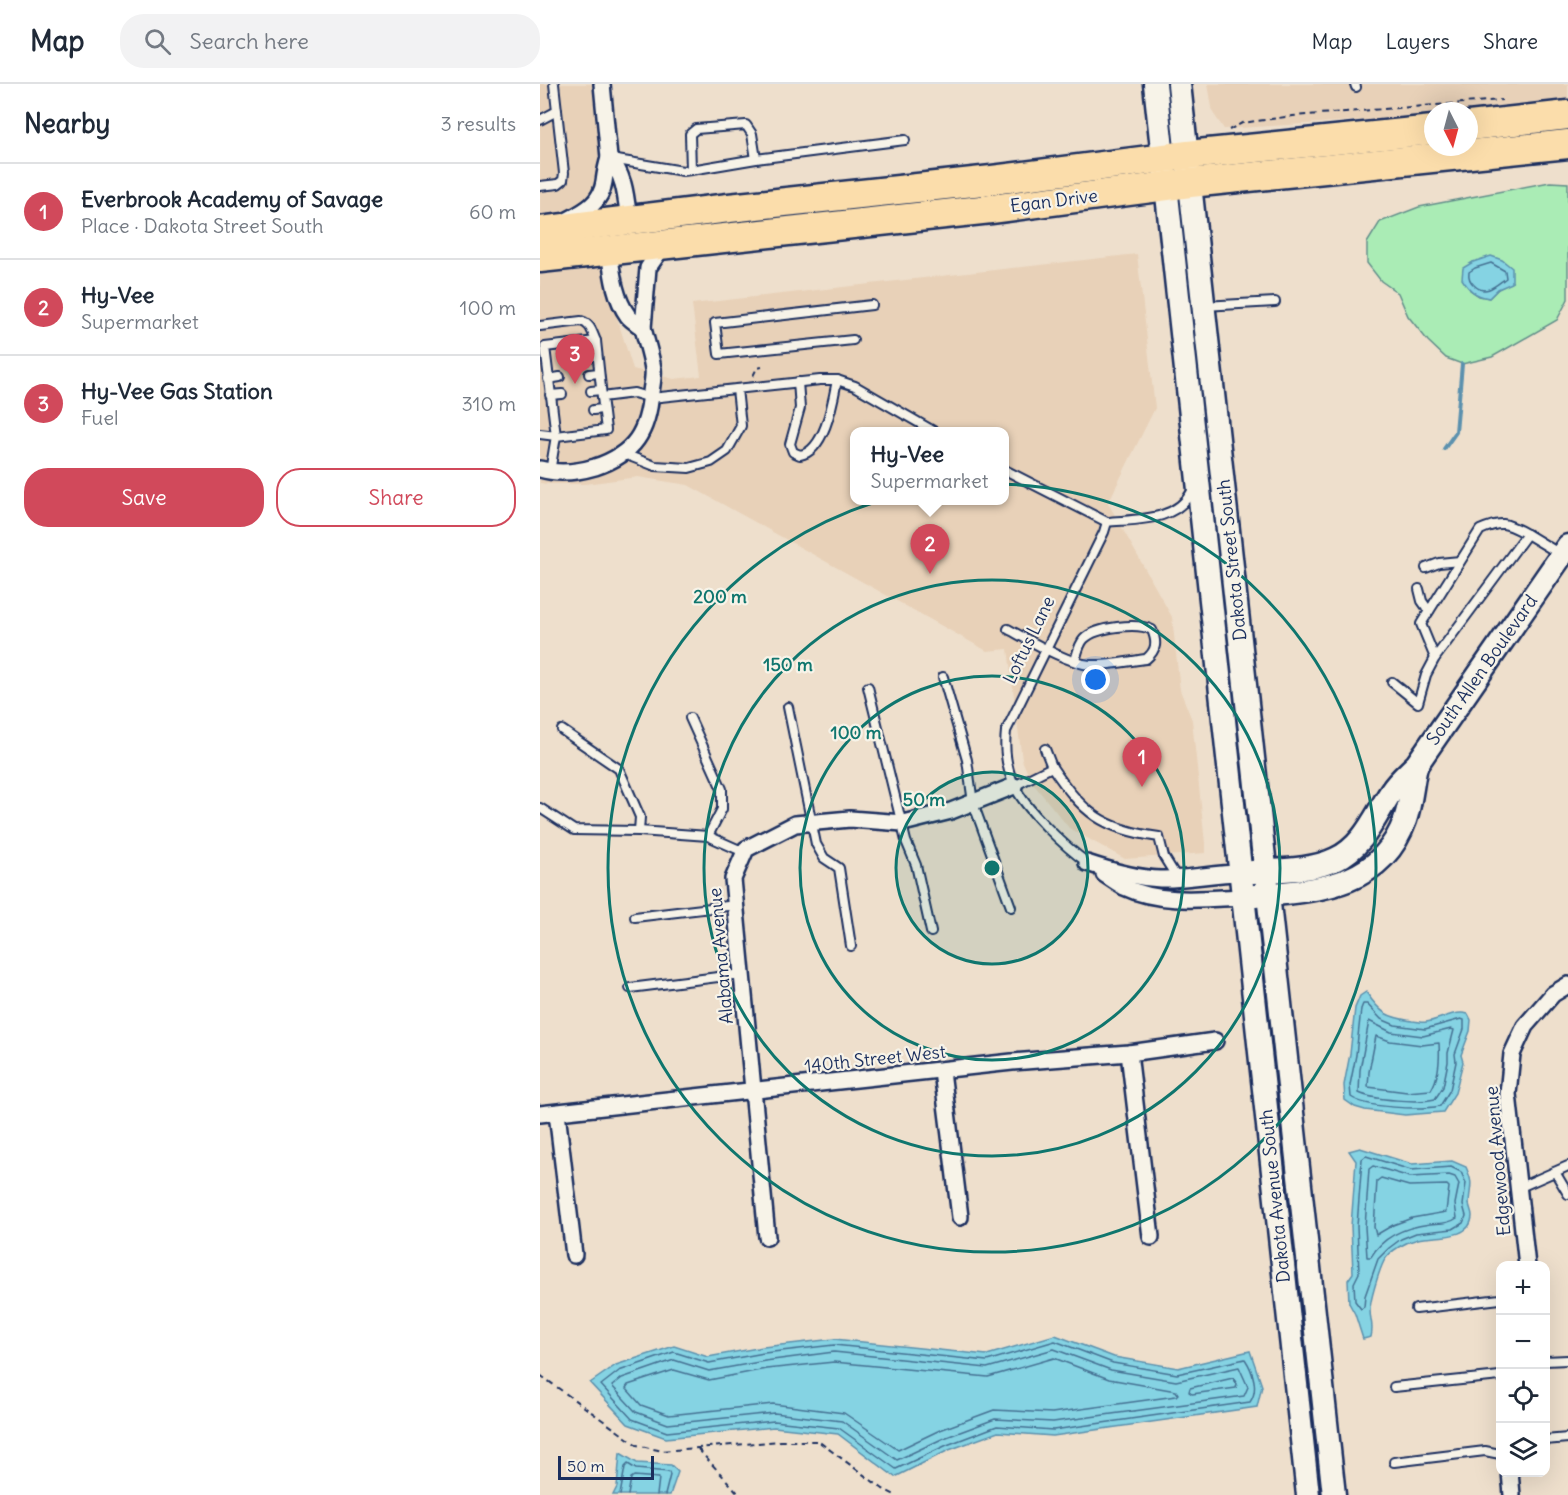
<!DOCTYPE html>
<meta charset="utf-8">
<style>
:root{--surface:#fff;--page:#f2f2f3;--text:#1f2937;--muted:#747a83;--line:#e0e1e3;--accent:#d1495b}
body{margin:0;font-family:Delius,sans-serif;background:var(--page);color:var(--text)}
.controls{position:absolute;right:18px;bottom:18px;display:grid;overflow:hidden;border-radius:12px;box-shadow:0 6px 24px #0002}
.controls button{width:54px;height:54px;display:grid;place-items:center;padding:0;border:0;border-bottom:2px solid var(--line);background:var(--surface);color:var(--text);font:30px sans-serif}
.compass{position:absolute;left:884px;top:18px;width:54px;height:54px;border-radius:50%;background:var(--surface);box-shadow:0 6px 24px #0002;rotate:174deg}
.scale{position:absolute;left:18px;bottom:15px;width:96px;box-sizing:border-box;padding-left:6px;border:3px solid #1b2f5e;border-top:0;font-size:16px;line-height:21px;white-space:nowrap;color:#1b2f5e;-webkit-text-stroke:4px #f7f3e8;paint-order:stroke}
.you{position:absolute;left:556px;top:596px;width:21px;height:21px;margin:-15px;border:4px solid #fff;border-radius:50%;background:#1a73e8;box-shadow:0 0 0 9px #1a73e833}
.badge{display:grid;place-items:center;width:39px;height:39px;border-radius:50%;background:var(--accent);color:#fff;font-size:20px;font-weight:700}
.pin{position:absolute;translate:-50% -50px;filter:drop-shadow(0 2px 3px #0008)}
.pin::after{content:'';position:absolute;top:32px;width:21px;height:18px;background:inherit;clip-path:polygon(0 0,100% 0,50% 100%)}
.popup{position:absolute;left:310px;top:343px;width:159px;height:78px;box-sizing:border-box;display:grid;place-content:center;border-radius:12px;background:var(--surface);filter:drop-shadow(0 2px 4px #0005);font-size:20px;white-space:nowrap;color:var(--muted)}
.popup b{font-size:22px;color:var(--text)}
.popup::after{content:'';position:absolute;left:50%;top:100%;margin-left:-12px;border:12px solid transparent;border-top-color:var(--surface)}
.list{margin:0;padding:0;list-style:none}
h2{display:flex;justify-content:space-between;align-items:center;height:78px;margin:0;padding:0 24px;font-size:26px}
h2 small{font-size:20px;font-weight:400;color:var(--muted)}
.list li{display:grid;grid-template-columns:39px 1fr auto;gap:18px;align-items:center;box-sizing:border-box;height:96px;padding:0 24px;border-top:2px solid var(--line)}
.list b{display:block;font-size:22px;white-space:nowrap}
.list p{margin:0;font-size:20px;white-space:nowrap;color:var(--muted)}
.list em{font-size:20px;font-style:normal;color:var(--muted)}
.actions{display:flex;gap:12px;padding:18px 24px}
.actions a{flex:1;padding:14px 0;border:2px solid var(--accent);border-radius:24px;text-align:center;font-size:21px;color:var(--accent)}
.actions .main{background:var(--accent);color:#fff}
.icon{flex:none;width:33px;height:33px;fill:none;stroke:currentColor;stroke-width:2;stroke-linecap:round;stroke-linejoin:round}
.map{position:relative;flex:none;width:1028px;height:1411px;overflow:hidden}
header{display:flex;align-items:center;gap:36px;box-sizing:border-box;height:84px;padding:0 30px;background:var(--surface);border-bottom:2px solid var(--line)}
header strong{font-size:28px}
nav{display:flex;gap:33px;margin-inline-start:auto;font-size:21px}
.search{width:420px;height:54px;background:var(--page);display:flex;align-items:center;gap:15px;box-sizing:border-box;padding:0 21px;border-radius:24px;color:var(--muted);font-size:22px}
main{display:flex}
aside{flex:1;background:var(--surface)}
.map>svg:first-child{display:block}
.built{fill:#e8d1b8;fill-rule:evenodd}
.green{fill:#aaecb5;stroke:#628e8a;stroke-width:1.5;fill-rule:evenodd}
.water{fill:#85d3e3;stroke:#5b91ae;stroke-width:1.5}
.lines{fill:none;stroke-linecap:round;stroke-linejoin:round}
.shore{stroke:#457193;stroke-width:1.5}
.stream{stroke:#5b91ae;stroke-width:4}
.lane-casing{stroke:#1b2f5e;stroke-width:12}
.street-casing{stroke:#1b2f5e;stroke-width:20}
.secondary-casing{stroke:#1b2f5e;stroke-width:27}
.highway-casing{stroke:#1b2f5e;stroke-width:33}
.path{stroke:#1b2f5e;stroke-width:2;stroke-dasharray:6 4.5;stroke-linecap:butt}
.lane{stroke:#f7f3e8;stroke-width:8}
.street{stroke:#f7f3e8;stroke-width:15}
.secondary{stroke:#f7f3e8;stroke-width:22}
.highway{stroke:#fbddab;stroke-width:28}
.ring{fill:none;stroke:#0f766e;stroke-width:3}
.labels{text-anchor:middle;stroke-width:4.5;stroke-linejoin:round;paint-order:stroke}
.street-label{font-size:18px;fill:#1b2f5e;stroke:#f7f3e8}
.centre{fill:#0f766e;stroke:#f7f3e8;stroke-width:3}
.ring-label{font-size:18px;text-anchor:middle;font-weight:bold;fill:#0f766e;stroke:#f7f3e8;stroke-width:4.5;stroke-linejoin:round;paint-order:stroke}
</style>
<header>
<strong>Map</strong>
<div class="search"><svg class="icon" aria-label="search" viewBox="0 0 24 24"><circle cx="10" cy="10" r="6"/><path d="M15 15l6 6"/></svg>Search here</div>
<nav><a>Map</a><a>Layers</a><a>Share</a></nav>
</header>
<main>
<aside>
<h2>Nearby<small>3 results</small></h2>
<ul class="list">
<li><span class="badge">1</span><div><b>Everbrook Academy of Savage</b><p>Place · Dakota Street South</p></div><em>60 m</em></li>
<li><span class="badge">2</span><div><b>Hy-Vee</b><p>Supermarket</p></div><em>100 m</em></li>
<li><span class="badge">3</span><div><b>Hy-Vee Gas Station</b><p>Fuel</p></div><em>310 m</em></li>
</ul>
<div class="actions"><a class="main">Save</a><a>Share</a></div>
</aside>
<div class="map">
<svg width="1028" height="1411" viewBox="0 0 1028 1411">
<rect width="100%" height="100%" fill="#eedfcc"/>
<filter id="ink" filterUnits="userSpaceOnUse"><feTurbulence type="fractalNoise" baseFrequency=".0167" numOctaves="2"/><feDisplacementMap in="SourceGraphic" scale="12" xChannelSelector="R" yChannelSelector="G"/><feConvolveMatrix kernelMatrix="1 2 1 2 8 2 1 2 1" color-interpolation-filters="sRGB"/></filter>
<g filter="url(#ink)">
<!-- built -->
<g class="built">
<path d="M0 0H52L59 69 54 104 66 199 93 285 134 295 161 292 152 220 597 170 615 324 568 419 632 533 640 606 652 636 666 769 585 775 529 744 491 697 482 676 468 565 447 567 148 401 98 393 45 400H8L0 399ZM315 348H465V416H315Z"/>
<path d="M668 0H1028V23L929 29V27H893V32L684 45 673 29Z"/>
</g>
<!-- green -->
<path class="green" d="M1010 98 1028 99V215L1017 236 952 273 922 280 906 274 888 257 868 232 858 209 841 197 827 179V159L840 138 879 123ZM942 176 972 198 958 205 949 214 939 212 930 206 933 178Z"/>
<!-- water -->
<g class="water">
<path d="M951 172 962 176 972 184V199L958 205 949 214C935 212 929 206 922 195L923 184 933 178Z"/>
<path d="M826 908C841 930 847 933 872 937 877 937 882 939 886 938 900 936 914 926 928 930L931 936 930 947 921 971 923 978 915 1009 903 1028 865 1031 825 1026 815 1023 805 1016 804 1001 810 970 815 924 820 912Z"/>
<path d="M820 1064 872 1080 912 1077 926 1083C934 1102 930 1100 929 1119 929 1123 932 1127 932 1132 931 1157 894 1151 878 1155 866 1158 850 1166 844 1177 839 1187 830 1216 830 1226 830 1237 834 1240 831 1253L823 1255 815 1230 809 1219 808 1196 813 1189 811 1142 816 1077 809 1067Z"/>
<path d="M515 1251 574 1273 638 1284 710 1267 722 1302 717 1323 513 1352 458 1348 409 1366 355 1393 298 1350 234 1343 126 1354 88 1340 50 1299 76 1281 134 1262 168 1273 223 1263 294 1255 447 1271Z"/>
<path d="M80 1369 97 1379 131 1381 138 1388 130 1411H73L77 1403Z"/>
</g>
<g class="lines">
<!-- shore -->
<g class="shore">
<path d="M951 179 965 187 966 194C956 201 946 212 935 202 930 198 928 194 929 188L935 184Z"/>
<path d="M823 920H827L841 935 855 941 885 945 921 935 924 936V945L915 970 916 978 910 1006 900 1022C881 1026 826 1024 811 1013L810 1001 816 971 821 925Z"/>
<path d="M829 937 851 948 883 952 911 945 914 946 908 969V978L903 1003 895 1015C879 1019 834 1016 819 1009L820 986Z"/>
<path d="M836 952 850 957 882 961 899 959C900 974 899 993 891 1006L867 1008 828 1003 829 988Z"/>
<path d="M826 1072 871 1086 911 1083 921 1088 926 1099 923 1121 926 1132 923 1139 913 1145 876 1149 861 1155 849 1164 838 1175 825 1212 824 1223 821 1225 815 1217 814 1199 819 1189 817 1142 822 1075Z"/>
<path d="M833 1082 870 1093 909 1091 915 1093 919 1100 915 1120 917 1134C909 1140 900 1139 890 1140 866 1143 843 1152 831 1173H827L825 1143 829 1085Z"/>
<path d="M841 1094 869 1102 907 1101 909 1103 906 1128 872 1134 853 1141 836 1151 834 1143 837 1097Z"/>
<path d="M515 1257 573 1279 637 1290 705 1275C713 1287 719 1306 710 1318L513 1346 457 1342 407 1361 356 1385 299 1344 234 1337 127 1348 92 1335 61 1301 79 1287 134 1268 169 1279 224 1269 294 1261 447 1277Z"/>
<path d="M514 1265 571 1286 636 1297 699 1283 708 1303 704 1312 513 1338 455 1335 404 1354 357 1376 302 1337 234 1329 128 1340 96 1328 72 1302 82 1294 134 1276 169 1287 225 1277 294 1268 447 1284Z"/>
<path d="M514 1274 569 1295 636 1307 638 1310 636 1312 512 1329 454 1326 400 1346 358 1366 304 1329 233 1320 129 1331 101 1321 86 1304 88 1301 134 1286 169 1296 226 1285 294 1278 448 1293Z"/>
<path d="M693 1294 697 1300 696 1304 652 1310 649 1308 650 1304Z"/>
<path d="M80 1411 85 1383 88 1380 96 1385 129 1388 130 1391 125 1411"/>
<path d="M88 1411 91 1394 94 1392 119 1394 117 1411"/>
</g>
<!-- stream -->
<path class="stream" d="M904 365 916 348 922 280"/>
<!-- lane casing -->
<g class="lane-casing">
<g id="lane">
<path d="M815 0 816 3"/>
<path d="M0 36 17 27"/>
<path d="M71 75 143 87 151 86 216 75 365 56"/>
<path d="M151 86 150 50 156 45 206 41 212 50 216 75"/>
<path d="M0 102 18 100 23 96 24 89 14 0"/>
<path d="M664 222 735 218"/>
<path d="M0 242 41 237C51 240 52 248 56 257"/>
<path d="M313 256 179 270 175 239 332 221"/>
<path d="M49 290 59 289"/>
<path d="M8 295 20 293"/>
<path d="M258 298 260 324 250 360 253 368 260 371C285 367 293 317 297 296"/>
<path d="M51 307 61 306"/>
<path d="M10 311 22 310"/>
<path d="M53 326 63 325"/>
<path d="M0 350 16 352 5 263 56 257 62 313"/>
<path d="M84 370 115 382 149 384 171 378 187 367 201 342 197 305"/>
<path d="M465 386 567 438 564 448 466 647C464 665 467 685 474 701 485 725 526 764 548 779"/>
<path d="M10 388 16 352 66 346 62 313 94 309 111 314 280 296H297L315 302 395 348"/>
<path d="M567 438C597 435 636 438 652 407"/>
<path d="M886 484 899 479 920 477"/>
<path d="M879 505 882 517 889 527"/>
<path d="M468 545C489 556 527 579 550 581 566 582 590 577 606 575 617 566 617 558 612 546 598 538 556 543 544 555 539 560 537 570 535 577"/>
<path d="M895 574 881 540 940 446C962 436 966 439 987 450"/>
<path d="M403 593 427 676 433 719 471 823"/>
<path d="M852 598 878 619 886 591 895 574 987 450 1020 470"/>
<path d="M328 603 366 757 376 781 391 848"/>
<path d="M248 623 276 760 284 774 299 784 311 862"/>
<path d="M150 634 182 705V725L168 752"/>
<path d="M22 646 79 685 100 733 99 747"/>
<path d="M512 683C543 729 562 745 619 753L624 773 637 794"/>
<path d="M474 702 512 683 505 665"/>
<path d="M0 724 34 746 99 747 168 752 204 768"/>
<path d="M95 833 196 821"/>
<path d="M90 904 202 890"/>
<path d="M1015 1088 1028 1110"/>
<path d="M978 1104 1028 1082"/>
<path d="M876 1225 960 1215"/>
<path d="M1005 1277 1028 1276"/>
<path d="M854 1303 960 1292"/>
<path d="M1005 1356 1028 1354"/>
<path d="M854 1378 945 1367 960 1370"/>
</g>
</g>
<!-- street casing -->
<g class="street-casing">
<g id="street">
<path d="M62 0 69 74"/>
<path d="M28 136C45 127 61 119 64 98 65 90 66 83 69 74 85 91 86 114 89 137"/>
<path d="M69 166C72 188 74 213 88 232 91 236 98 240 103 244L108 184 124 161"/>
<path d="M0 385C17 390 38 388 55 383 95 370 108 347 111 308 112 300 114 292 113 285 111 271 106 257 103 244"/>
<path d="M547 779C571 787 595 794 620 795 647 796 673 789 700 789"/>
<path d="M564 790C570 794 577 799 584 803 620 820 663 815 702 813"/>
<path d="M589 969 611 1153"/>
<path d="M402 987 420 1133"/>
<path d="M17 1029 34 1171"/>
<path d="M0 1030 472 978 589 969 675 957"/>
<path d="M227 1153 193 795 206 765 255 740 310 735 363 739 411 727 474 702"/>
<path d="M987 1182 968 1010 972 970 985 942 1013 910 1028 901"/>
<path d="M970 1388 972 1411"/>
</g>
</g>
<!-- secondary casing -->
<g class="secondary-casing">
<g id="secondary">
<path d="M615 0 768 1411"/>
<path d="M639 0 794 1411"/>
<path d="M713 788C740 786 771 787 796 775 824 762 835 732 851 708 858 697 868 689 877 680L1028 462"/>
<path d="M715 812C776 806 841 804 865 736 871 719 872 699 876 682"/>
</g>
</g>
<!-- highway casing -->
<g class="highway-casing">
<g id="highway">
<path d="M929 42 1028 31"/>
<path d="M0 147 189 124 452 96 648 71 893 46"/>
<path d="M0 174 451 125 650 99 1028 60"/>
</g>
</g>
<!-- path -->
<g class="path">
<path d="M689 46 702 39 753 32 962 16"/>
<path d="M213 292 217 284 222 283"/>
<path d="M0 1291 97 1361 122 1367 241 1357H278L343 1405 355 1411"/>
<path d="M158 1365 200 1411"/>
</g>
<!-- lane -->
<use href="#lane" class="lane"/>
<!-- street -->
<use href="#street" class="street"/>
<!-- secondary -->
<use href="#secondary" class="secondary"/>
<!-- highway -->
<use href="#highway" class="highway"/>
</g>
</g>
<!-- distance rings -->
<circle cx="452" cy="784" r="96" fill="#0f766e" fill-opacity=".12"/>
<g class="ring">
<circle cx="452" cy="784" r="96"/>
<circle cx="452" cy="784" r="192"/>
<circle cx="452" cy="784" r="288"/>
<circle cx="452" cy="784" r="384"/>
</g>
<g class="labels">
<!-- street labels -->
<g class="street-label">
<text transform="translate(514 117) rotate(-7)" y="6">Egan Drive</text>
<text transform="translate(692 476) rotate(-96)" y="6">Dakota Street South</text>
<text transform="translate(489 556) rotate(-64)" y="6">Loftus Lane</text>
<text transform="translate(942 586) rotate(-55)" y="6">South Allen Boulevard</text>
<text transform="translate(181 872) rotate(-95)" y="6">Alabama Avenue</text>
<text transform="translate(335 975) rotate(-6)" y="6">140th Street West</text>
<text transform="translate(958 1077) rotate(-95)" y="6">Edgewood Avenue</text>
<text transform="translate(735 1112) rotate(-96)" y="6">Dakota Avenue South</text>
</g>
</g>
<circle cx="452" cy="784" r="9" class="centre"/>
<g class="ring-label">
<text x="180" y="519">200 m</text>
<text x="248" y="587">150 m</text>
<text x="316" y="655">100 m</text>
<text x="384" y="722">50 m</text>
</g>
</svg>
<div class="controls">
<button>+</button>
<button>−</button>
<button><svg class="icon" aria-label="locate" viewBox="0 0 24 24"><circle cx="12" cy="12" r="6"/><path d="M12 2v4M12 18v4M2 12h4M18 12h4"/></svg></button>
<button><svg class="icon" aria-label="layers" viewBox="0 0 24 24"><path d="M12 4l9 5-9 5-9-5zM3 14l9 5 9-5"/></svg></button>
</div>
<svg class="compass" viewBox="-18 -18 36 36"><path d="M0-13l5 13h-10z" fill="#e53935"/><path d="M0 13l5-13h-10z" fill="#747a83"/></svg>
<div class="scale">50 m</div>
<div class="you"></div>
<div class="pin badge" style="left:602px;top:703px">1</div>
<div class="pin badge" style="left:390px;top:490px">2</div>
<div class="popup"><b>Hy-Vee</b>Supermarket</div>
<div class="pin badge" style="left:35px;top:300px">3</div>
</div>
</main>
